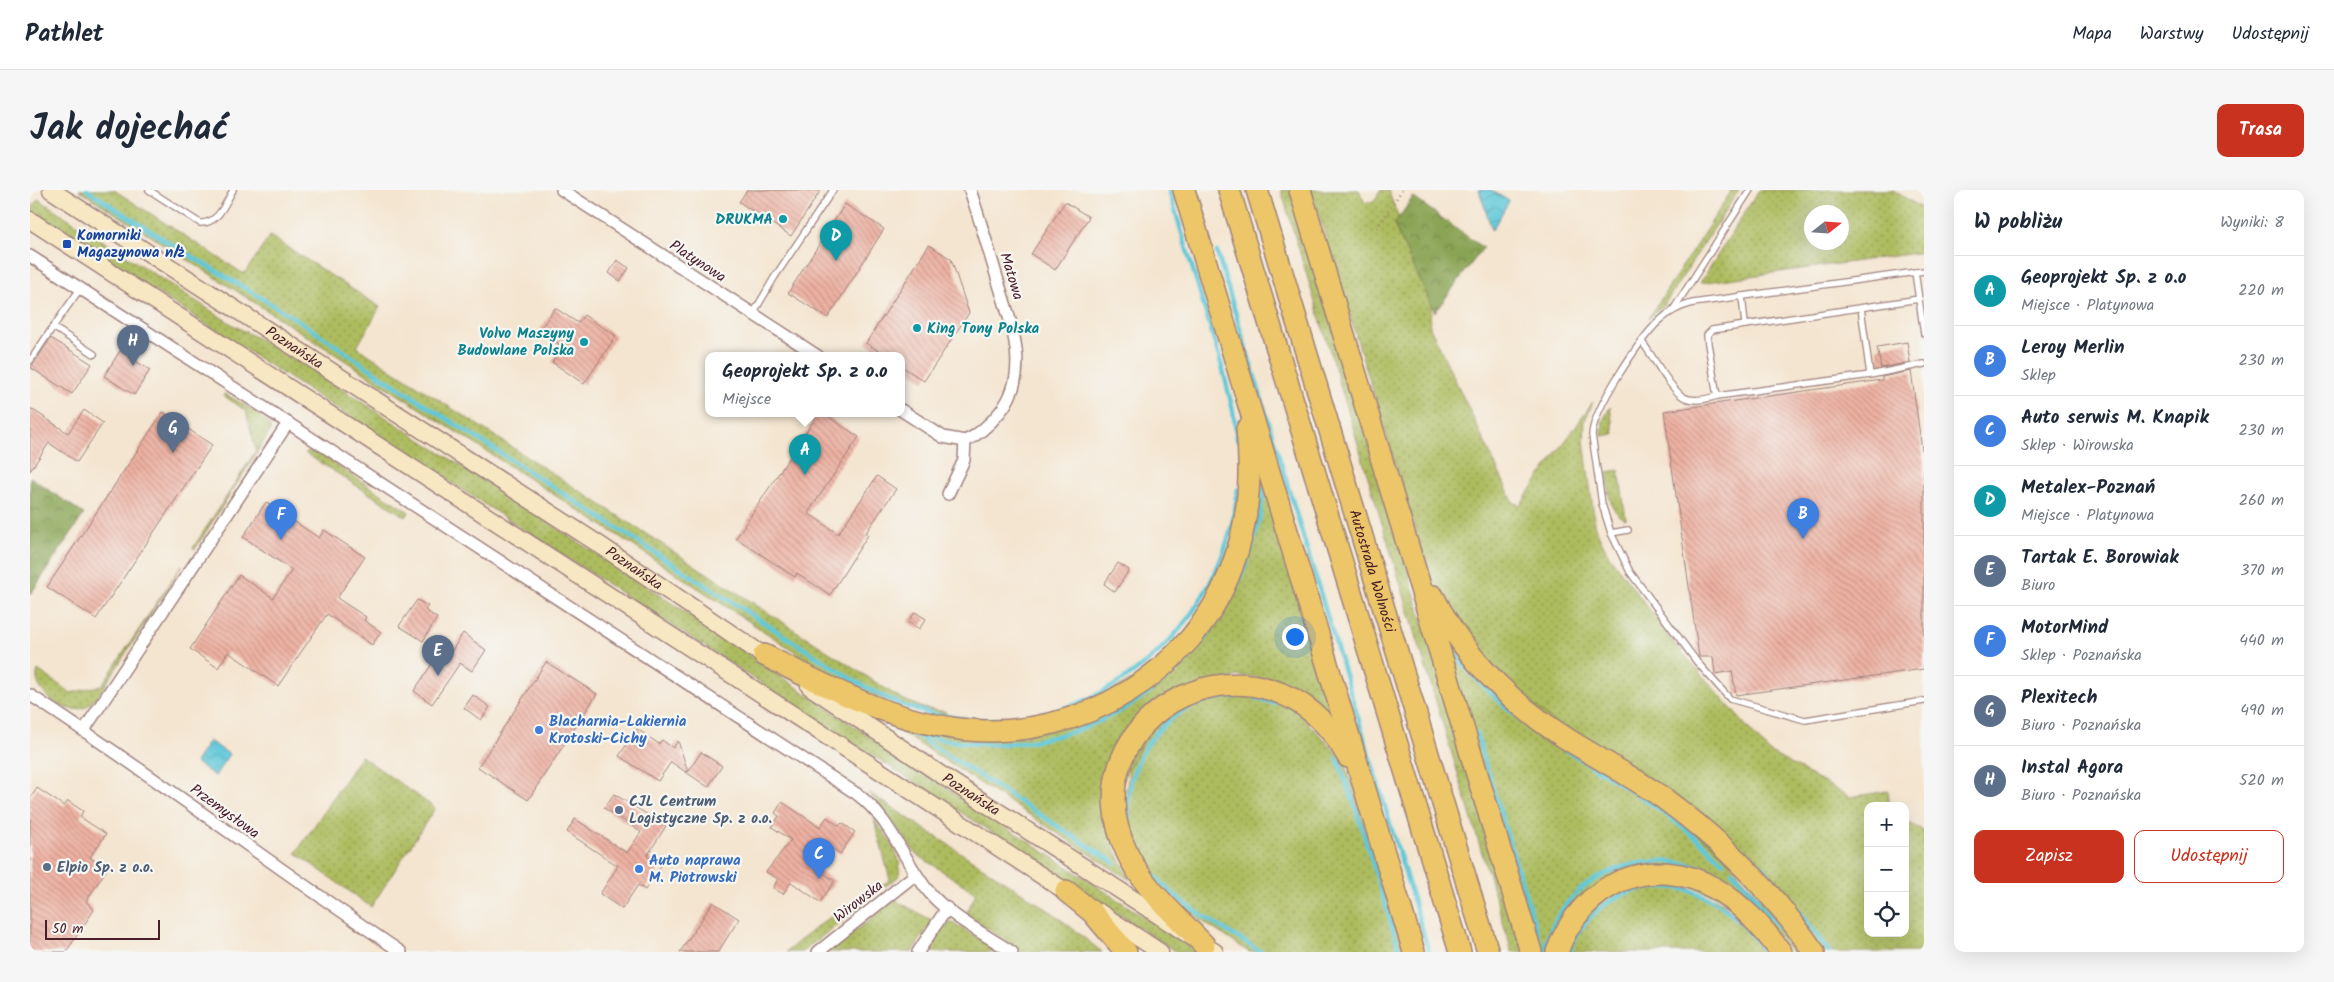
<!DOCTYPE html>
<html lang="pl">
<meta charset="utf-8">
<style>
:root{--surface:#fff;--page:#f6f6f7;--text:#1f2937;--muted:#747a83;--line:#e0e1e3;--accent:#c8321e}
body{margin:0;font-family:Kalam,sans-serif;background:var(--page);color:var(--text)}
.controls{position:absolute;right:15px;bottom:15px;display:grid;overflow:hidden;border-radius:10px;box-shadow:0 5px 20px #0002}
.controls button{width:45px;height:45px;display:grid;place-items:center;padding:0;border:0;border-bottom:1px solid var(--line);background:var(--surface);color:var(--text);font:25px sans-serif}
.compass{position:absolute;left:1774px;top:15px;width:45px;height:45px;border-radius:50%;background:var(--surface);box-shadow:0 5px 20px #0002;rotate:73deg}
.scale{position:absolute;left:15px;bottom:12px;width:115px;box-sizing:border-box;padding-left:5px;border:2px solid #4a1f2b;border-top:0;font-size:14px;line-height:18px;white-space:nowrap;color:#4a1f2b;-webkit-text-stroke:4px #f6f6f2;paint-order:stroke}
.you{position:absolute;left:1264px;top:446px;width:18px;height:18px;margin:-12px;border:4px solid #fff;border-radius:50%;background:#1a73e8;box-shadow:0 0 0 8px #1a73e833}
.badge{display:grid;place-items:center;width:32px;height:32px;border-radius:50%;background:var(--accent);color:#fff;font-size:16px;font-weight:700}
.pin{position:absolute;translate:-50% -41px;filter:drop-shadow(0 1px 2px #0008)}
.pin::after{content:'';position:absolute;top:26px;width:18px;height:15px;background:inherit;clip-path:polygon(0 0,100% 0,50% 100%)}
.popup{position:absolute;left:675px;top:162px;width:200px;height:65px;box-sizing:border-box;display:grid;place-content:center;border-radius:10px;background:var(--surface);filter:drop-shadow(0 1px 4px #0005);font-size:16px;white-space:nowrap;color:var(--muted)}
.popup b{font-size:19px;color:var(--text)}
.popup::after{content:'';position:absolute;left:50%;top:100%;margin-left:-10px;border:10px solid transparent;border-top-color:var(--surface)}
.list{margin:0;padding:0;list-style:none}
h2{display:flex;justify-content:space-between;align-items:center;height:65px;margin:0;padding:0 20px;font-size:21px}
h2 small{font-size:16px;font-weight:400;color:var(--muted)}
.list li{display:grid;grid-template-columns:32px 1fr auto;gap:15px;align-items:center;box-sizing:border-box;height:70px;padding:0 20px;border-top:1px solid var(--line)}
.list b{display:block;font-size:19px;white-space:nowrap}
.list p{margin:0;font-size:16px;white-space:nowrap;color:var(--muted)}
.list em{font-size:16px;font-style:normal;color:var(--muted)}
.actions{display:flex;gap:10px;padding:15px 20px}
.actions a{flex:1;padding:11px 0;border:1px solid var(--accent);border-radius:10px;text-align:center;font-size:18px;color:var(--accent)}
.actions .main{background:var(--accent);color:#fff}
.icon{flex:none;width:28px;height:28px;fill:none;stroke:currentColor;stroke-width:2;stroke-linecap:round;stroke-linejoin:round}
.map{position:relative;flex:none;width:1894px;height:762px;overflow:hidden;border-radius:10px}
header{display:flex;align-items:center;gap:30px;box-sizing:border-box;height:70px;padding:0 25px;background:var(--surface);border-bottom:1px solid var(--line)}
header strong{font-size:24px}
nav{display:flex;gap:28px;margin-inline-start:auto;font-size:18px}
.intro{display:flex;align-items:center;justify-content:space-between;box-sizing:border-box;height:120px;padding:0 30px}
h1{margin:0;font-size:35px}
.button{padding:12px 22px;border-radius:10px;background:var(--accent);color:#fff;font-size:18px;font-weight:700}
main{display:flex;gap:30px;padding:0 30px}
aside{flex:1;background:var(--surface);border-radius:10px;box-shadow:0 5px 20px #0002}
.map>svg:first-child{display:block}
.grass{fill:url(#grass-dots);stroke:#7c6e44;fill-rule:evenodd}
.forest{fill:url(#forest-crowns);stroke:#6a6240}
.water{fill:url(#water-waves);stroke:#547482}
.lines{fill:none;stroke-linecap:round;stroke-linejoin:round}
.stream{stroke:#5ec8d9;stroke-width:4.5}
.building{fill:url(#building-back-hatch)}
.service-casing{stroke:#9f827e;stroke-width:8}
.minor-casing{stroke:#9f827e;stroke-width:14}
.secondary-casing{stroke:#9f827e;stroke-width:19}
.motorway-casing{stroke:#9f827e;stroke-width:24}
.path{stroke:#9f827e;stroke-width:2.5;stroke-dasharray:1 4;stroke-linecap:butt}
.service{stroke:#fff;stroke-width:5.5}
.minor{stroke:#fff;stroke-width:11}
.secondary{stroke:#f7e8c3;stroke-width:16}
.motorway{stroke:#ecc669;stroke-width:21}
.culture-dot{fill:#0f9aa8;stroke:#f6f6f2;stroke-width:2}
.transit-dot{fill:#1a4fb4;stroke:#f6f6f2;stroke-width:2}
.shop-dot{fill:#3f7fe0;stroke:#f6f6f2;stroke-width:2}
.service-dot{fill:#5c6f8a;stroke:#f6f6f2;stroke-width:2}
.labels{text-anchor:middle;stroke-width:4.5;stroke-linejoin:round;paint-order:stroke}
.culture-label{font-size:15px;font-weight:bold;fill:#0d838f;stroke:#f6f6f2;text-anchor:end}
.transit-label{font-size:15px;font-weight:bold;fill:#164399;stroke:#f6f6f2;text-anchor:start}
.street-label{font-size:15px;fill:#4a1f2b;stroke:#f6f6f2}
.shop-label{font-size:15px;font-weight:bold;fill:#366cbe;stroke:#f6f6f2;text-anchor:start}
.service-label{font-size:15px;font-weight:bold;fill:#4e5e75;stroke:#f6f6f2;text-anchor:start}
</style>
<header>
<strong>Pathlet</strong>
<nav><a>Mapa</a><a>Warstwy</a><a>Udostępnij</a></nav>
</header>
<div class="intro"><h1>Jak dojechać</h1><a class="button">Trasa</a></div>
<main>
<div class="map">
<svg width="1894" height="762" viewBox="0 0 1894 762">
<defs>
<pattern id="grass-dots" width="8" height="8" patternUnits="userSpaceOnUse" patternTransform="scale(1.25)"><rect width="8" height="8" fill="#adbc5e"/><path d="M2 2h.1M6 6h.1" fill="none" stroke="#8f984e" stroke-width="1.8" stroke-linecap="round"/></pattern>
<pattern id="forest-crowns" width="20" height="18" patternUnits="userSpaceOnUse" patternTransform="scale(1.25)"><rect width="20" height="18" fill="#8aa455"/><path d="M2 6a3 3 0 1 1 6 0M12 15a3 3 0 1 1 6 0" fill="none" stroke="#738547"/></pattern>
<pattern id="water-waves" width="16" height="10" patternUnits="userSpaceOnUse" patternTransform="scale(1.25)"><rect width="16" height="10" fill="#5ec8d9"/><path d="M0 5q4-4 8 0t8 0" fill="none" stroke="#53abba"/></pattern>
<pattern id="building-back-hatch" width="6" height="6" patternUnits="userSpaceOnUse" patternTransform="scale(1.25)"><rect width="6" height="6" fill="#eeb2a3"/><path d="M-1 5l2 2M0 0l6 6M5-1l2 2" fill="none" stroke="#c39085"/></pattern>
</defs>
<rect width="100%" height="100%" fill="#f6f6f2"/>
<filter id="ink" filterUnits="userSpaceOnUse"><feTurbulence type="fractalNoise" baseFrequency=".02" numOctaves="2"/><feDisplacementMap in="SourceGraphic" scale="10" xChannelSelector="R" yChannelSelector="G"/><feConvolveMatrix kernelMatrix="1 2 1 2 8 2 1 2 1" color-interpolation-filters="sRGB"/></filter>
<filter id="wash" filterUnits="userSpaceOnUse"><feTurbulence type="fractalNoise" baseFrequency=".0096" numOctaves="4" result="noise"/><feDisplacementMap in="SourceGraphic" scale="20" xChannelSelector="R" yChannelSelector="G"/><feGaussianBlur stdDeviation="1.12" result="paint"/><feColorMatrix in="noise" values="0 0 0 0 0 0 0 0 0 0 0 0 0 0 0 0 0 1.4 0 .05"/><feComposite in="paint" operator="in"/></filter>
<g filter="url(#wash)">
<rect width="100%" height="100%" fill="#f4e5d0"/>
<!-- grass -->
<g class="grass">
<path d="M49 0H84L214 84 240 46 350 117 327 157 870 508 893 518 916 522 915 531 825 499 793 480 590 347Z"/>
<path d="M1251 0H1261L1494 762H1482Z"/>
<path d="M1281 0H1329L1335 13 1344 11 1351 0H1358L1401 113C1403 122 1398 127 1400 137L1483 312 1490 315 1563 212 1555 230 1554 251 1565 334 1569 346 1578 364 1644 453 1739 562 1820 607 1858 601 1860 616H1838V743H1875V631L1894 641V762H1793L1763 721 1506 518 1444 458 1407 399 1394 367Z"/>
<path d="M1702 0H1709L1634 115 1618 129Z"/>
<path d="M1729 0H1863L1894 20V62L1670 93ZM1782 22H1812V52H1782Z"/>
<path d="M8 9 203 135 267 170 467 299 683 440 878 573 1168 762H1147L38 45 1 20Z"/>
<path d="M195 204C207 211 239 226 241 240L165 359 163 358 226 261 216 221 193 205Z"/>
<path d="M1580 217 1584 244 1572 246 1573 230Z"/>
<path d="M279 261 288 263 379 322 376 327 275 263Z"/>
<path d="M1229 279 1304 528 1278 507 1258 496 1228 487 1208 486 1135 508 1077 619 1082 653 1100 690 863 537 862 532 994 547 1161 459Z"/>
<path d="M1589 280 1596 329C1577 322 1579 298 1577 282Z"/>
<path d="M152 375 73 499C66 507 60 517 49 519 32 523 0 499 8 480L41 503 72 495Z"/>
<path d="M1409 438 1596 591 1688 659 1777 762H1761L1730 723 1613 677 1518 762H1507Z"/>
<path d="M1204 501 1261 515 1314 570 1376 762H1219L1152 718 1123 695 1093 630 1099 576 1123 537 1145 519Z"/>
<path d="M331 566 405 618 341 717 266 663Z"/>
<path d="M838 602 1023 723 1072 762H992L936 724 946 703 886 664 854 620Z"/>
<path d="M844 629C855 644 876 668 868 687L856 696 852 695 860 690Z"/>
<path d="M1647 693 1694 713 1741 762H1535L1539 750 1573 709 1607 694Z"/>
<path d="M828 710 834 714 772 762H756L791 733Z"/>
<path d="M865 710 903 731 882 762H798Z"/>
<path d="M917 732 925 734 971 762H895L913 735Z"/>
</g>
<!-- forest -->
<g class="forest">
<path d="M1383 7 1453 58 1405 122 1364 35Z"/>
<path d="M0 287 54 324 0 405Z"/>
</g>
<!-- water -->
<g class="water">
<path d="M1449 0H1461L1479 11 1462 40Z"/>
<path d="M179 551 199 564 185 586 165 572Z"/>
</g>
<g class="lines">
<!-- stream -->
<g class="stream">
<path d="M57 0 136 51 268 130 352 187 823 490C841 500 861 512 881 518 1037 568 1191 459 1208 299"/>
<path d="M1139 0 1193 180 1203 221 1207 249"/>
<path d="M1187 62 1399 762"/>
<path d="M1420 457C1470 526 1530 555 1600 600 1633 621 1665 645 1693 672"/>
<path d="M1226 508 1245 513"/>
<path d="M873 539 886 545 1085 673"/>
<path d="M1446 543 1513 762"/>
<path d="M895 546C1064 587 1216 467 1234 298"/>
<path d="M1307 568 1325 616 1370 762"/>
<path d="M1099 630C1092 565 1141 506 1208 506"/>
<path d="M1729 674 1773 726 1799 762"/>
<path d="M1116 675C1145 714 1190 736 1231 762"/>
<path d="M1702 681 1728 709"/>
<path d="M1514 762C1531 679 1627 649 1696 689 1726 706 1748 735 1768 762"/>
<path d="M1540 762C1558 706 1622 682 1674 706 1699 718 1719 740 1735 762"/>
</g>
</g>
<g id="blocks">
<!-- building -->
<g class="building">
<path d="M717 0H791L761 46 709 12Z"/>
<path d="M1035 12 1059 27 1025 80 1001 64Z"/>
<path d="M815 14 854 39 798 128 758 103Z"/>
<path d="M899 55 921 69 939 123 894 191 871 176V166H856L836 153Z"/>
<path d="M587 70 599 78 590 91 579 83Z"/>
<path d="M525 118 548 133 554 125 586 146 554 194 522 172 533 157 509 141Z"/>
<path d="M21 148 62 174 42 204 1 178Z"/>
<path d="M1877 152 1880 172 1851 178 1847 157Z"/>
<path d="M90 161 120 180 104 205 74 186Z"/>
<path d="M1881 181 1894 274V479L1706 505 1702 481 1685 484 1683 467H1669L1634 221 1852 190V187Z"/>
<path d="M0 218 38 243 54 220 73 233 47 272 19 253 0 281Z"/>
<path d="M133 222 182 255 66 429 17 397Z"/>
<path d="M788 224H794L829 247 778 323 808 344 847 286 866 299 835 344 838 345 800 405 767 383 765 387 706 348Z"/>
<path d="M236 312 289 348 294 340 335 367 307 408 336 427 334 430 351 442 342 455 297 424 248 496 198 462 188 478 160 459 209 385 243 408 262 380 213 347Z"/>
<path d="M1088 373 1099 380 1085 402 1074 394Z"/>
<path d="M387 410 398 416 395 420 407 428 393 451 369 436Z"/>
<path d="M885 422 896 429 889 439 878 432Z"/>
<path d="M433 443 456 460 442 481 430 473 402 514 384 501 411 460 419 465Z"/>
<path d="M516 472 567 504 498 610 448 577Z"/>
<path d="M443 505 460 517 451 530 434 518Z"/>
<path d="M607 539 629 554 632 550 643 558 648 551 658 582 671 562 692 576 678 597 641 572 628 591 589 566Z"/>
<path d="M7 598 34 616 38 611 53 621 50 627 76 644 60 667 77 679 56 711 64 720 36 762H0V609Z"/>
<path d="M584 604 636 636 617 666 631 676 615 700 608 695 592 719 570 704 588 676 537 642 545 629 597 663 611 642 574 618Z"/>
<path d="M752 612 790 637 797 627 809 636 812 633 825 642 810 664 792 651 778 673 805 691 790 712 761 692 753 704 743 698 748 689 736 682 761 650 742 637 749 626 745 623Z"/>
<path d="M683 712 709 729 688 762H650Z"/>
</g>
</g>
</g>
<g filter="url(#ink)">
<use href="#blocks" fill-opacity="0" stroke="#9f827e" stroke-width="1"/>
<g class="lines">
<!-- service casing -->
<g class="service-casing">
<g id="service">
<path d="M119 0 170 33C188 34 195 14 203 0"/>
<path d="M1894 81 1663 113C1651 116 1639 122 1629 131 1610 149 1563 219 1562 245L1572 314 1581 343 1600 382 1667 472 1700 509 1775 530 1894 511"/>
<path d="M1885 82 1894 144"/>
<path d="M50 99 23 137 64 164"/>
<path d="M1712 106 1715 134"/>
<path d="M1643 120 1720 0"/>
<path d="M723 124 744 88 803 0"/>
<path d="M1612 152C1623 166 1639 197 1652 206 1662 213 1677 209 1687 206L1678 154 1677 145 1682 140 1889 109"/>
<path d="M0 171 23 137"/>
<path d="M1840 185 1894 174"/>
<path d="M1687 206 1840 185 1831 118"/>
<path d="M1581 343 1598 340"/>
</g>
</g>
<!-- minor casing -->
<g class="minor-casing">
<g id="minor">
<path d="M532 0 788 166"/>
<path d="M0 66 258 233"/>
<path d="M871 220 913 247 935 251 934 270 918 304"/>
<path d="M935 251C949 245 960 234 970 222 1002 182 981 135 968 91 959 61 950 30 940 0"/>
<path d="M0 505C126 587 246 678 371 762"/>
<path d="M54 540 258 233 827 604C861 629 873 670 899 702 919 726 956 745 982 762"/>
<path d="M788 762 886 684"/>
<path d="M888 762 917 718"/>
</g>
</g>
<!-- secondary casing -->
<g class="secondary-casing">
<g id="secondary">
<path id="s1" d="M21 0 570 355 742 471"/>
<path d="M0 30 1046 708"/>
<path id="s2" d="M779 496 910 584 1185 762"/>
<path d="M1069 722 1130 762"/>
</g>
</g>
<!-- motorway casing -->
<g class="motorway-casing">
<g id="motorway">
<path d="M1154 0 1384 762"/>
<path d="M1199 0 1430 762"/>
<path id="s3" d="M1227 0 1458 762"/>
<path d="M1270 0 1501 762"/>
<path d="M1403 406C1435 469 1483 516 1542 552 1573 571 1604 588 1633 608 1692 651 1743 702 1784 762"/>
<path d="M734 465C799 498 865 533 938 540 1050 550 1163 483 1202 377 1219 332 1222 286 1217 239"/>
<path d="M1036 701 1062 722 1096 762"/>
<path d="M1174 755C1147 726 1116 701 1098 665 1029 524 1236 417 1318 567"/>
<path d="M1527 762C1551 694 1621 661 1686 699 1713 715 1733 738 1751 762"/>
</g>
</g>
<!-- path -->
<path class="path" d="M1347 38 1372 0"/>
<!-- service -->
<use href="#service" class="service"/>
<!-- minor -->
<use href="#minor" class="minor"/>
<!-- secondary -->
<use href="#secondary" class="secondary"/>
<!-- motorway -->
<use href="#motorway" class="motorway"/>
</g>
</g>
<!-- markers -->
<g class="culture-dot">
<circle cx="753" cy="29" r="5"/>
<circle cx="887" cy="138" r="5"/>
<circle cx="554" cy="152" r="5"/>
</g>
<rect class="transit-dot" x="32" y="49" width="10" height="10" rx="2.5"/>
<g class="shop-dot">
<circle cx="509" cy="540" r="5"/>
<circle cx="609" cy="679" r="5"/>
</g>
<g class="service-dot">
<circle cx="589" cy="620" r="5"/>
<circle cx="17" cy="677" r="5"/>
</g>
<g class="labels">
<!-- culture labels -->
<g class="culture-label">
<text x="743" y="34">DRUKMA</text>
<text x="897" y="143" text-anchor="start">King Tony Polska</text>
<text x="544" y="148">Volvo Maszyny<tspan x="544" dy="17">Budowlane Polska</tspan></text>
</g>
<!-- transit labels -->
<g class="transit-label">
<text x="47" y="50">Komorniki<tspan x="47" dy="17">Magazynowa n/ż</tspan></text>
</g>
<!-- street labels -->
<g class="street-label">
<text transform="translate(668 71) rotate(33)" y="5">Platynowa</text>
<text transform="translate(982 86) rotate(73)" y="5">Matowa</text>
<text dy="5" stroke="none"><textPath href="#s1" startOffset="290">Poznańska</textPath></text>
<text dy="5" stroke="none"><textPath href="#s1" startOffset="695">Poznańska</textPath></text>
<text dy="5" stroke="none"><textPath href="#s3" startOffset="398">Autostrada Wolności</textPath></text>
<text dy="5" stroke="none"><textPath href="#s2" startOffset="195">Poznańska</textPath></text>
<text transform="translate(195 621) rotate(36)" y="5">Przemysłowa</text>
<text transform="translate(828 711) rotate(-38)" y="5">Wirowska</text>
</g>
<!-- shop labels -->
<g class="shop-label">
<text x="519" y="536">Blacharnia-Lakiernia<tspan x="519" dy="17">Krotoski-Cichy</tspan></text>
<text x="619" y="675">Auto naprawa<tspan x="619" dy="17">M. Piotrowski</tspan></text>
</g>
<!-- service labels -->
<g class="service-label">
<text x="599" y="616">CJL Centrum<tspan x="599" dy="17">Logistyczne Sp. z o.o.</tspan></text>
<text x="27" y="682">Elpio Sp. z o.o.</text>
</g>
</g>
</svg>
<div class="controls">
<button>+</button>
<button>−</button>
<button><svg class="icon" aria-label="locate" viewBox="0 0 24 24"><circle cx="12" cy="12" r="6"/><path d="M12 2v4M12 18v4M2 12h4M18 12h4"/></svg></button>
</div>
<svg class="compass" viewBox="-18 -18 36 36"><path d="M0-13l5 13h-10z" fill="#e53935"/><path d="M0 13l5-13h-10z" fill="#747a83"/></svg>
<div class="scale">50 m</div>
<div class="you"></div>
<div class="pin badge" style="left:775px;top:285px;background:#0f9aa8">A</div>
<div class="popup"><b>Geoprojekt Sp. z o.o</b>Miejsce</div>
<div class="pin badge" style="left:1773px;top:349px;background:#3f7fe0">B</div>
<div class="pin badge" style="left:789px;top:689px;background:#3f7fe0">C</div>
<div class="pin badge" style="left:806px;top:71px;background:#0f9aa8">D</div>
<div class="pin badge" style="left:408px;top:486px;background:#5c6f8a">E</div>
<div class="pin badge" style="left:251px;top:350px;background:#3f7fe0">F</div>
<div class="pin badge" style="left:143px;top:263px;background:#5c6f8a">G</div>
<div class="pin badge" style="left:103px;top:176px;background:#5c6f8a">H</div>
</div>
<aside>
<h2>W pobliżu<small>Wyniki: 8</small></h2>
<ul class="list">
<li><span class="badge" style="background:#0f9aa8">A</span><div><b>Geoprojekt Sp. z o.o</b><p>Miejsce · Platynowa</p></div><em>220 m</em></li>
<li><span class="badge" style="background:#3f7fe0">B</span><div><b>Leroy Merlin</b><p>Sklep</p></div><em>230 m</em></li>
<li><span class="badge" style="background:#3f7fe0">C</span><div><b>Auto serwis M. Knapik</b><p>Sklep · Wirowska</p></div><em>230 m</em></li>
<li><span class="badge" style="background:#0f9aa8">D</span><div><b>Metalex-Poznań</b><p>Miejsce · Platynowa</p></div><em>260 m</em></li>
<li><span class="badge" style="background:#5c6f8a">E</span><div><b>Tartak E. Borowiak</b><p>Biuro</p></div><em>370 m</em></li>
<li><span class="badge" style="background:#3f7fe0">F</span><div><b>MotorMind</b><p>Sklep · Poznańska</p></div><em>440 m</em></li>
<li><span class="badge" style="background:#5c6f8a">G</span><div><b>Plexitech</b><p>Biuro · Poznańska</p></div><em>490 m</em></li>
<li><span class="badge" style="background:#5c6f8a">H</span><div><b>Instal Agora</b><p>Biuro · Poznańska</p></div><em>520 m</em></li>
</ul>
<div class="actions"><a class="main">Zapisz</a><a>Udostępnij</a></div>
</aside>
</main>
